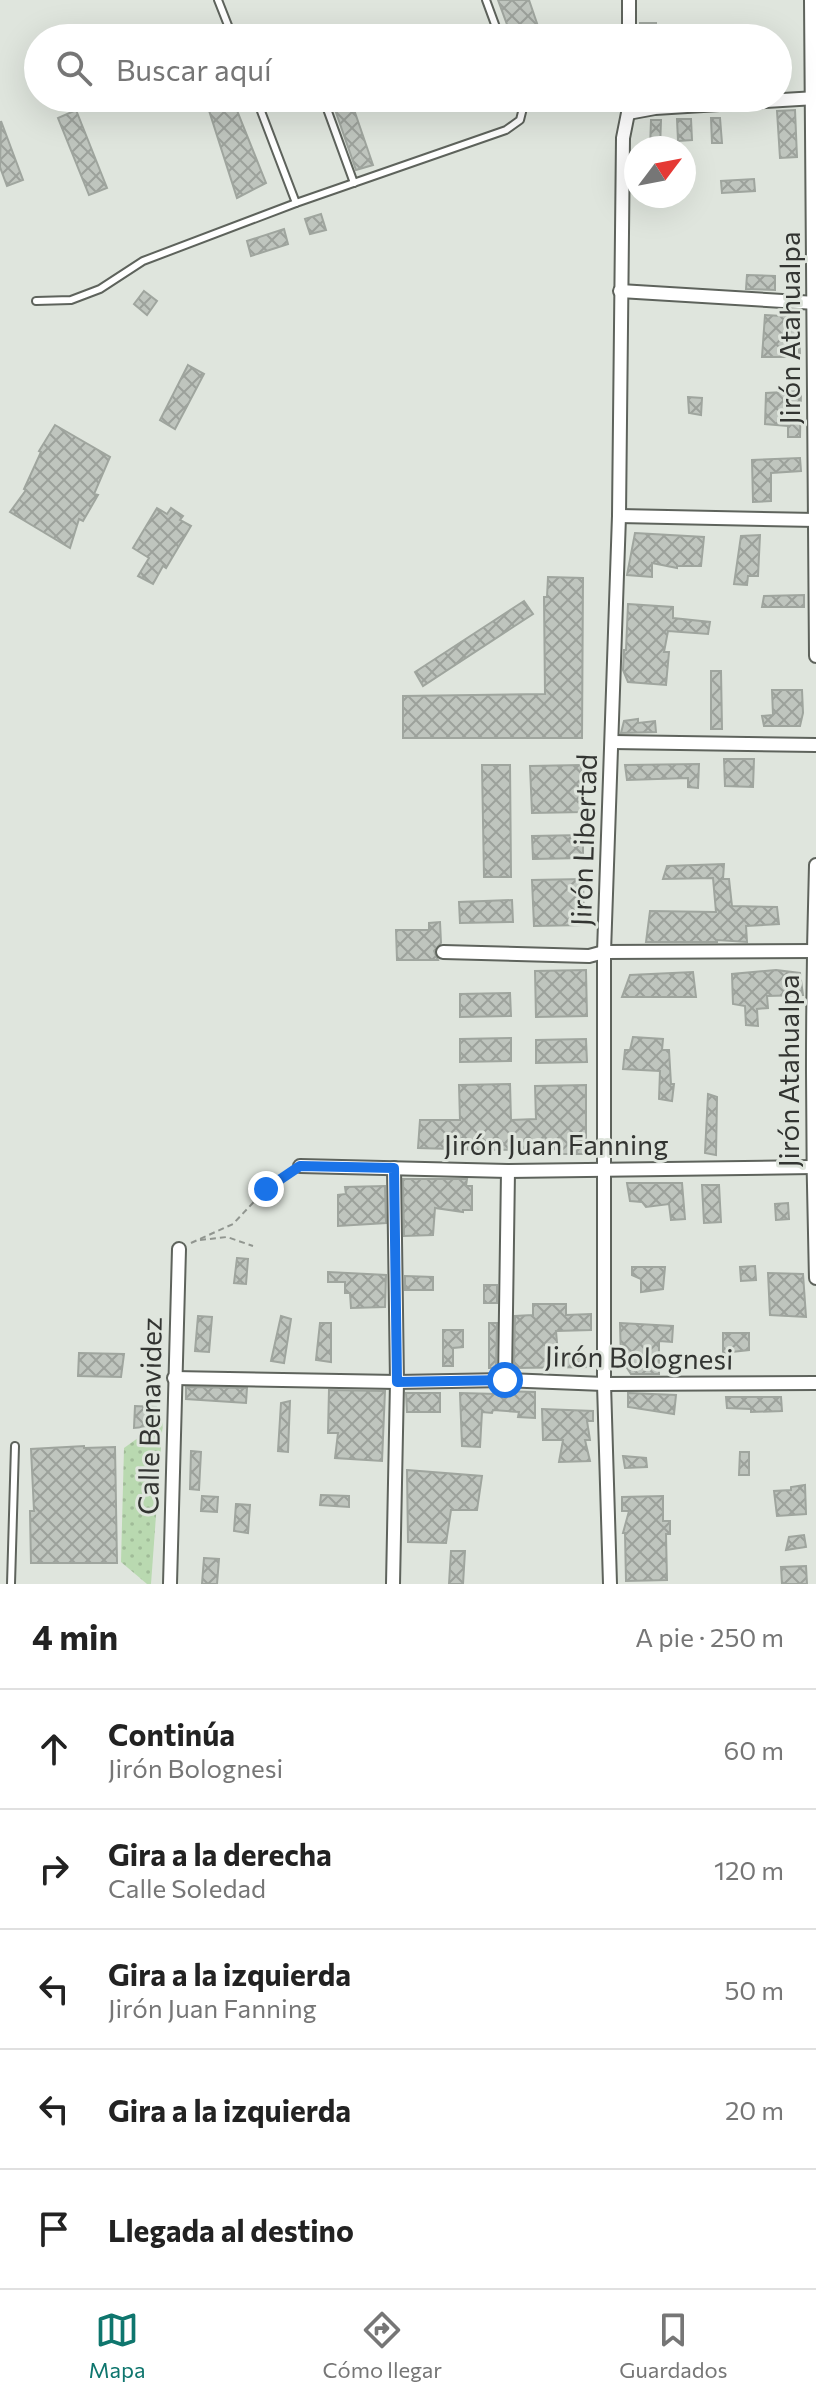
<!DOCTYPE html>
<html lang="es">
<meta charset="utf-8">
<style>
:root{--surface:#fff;--page:#f2f2f2;--text:#222;--muted:#767676;--line:#e0e0e0;--accent:#0f766e}
body{margin:0;font-family:Commissioner,sans-serif;background:var(--page);color:var(--text)}
.compass{position:absolute;left:624px;top:136px;width:72px;height:72px;border-radius:50%;background:var(--surface);box-shadow:0 8px 32px #0002;rotate:58deg}
.stop{position:absolute;width:24px;height:24px;margin:-18px;border:6px solid #1a73e8;border-radius:50%;background:#fff}
.stop.end{background:#1a73e8;border-color:#fff;box-shadow:0 2px 8px #0008}
.list{margin:0;padding:0;list-style:none}
h2{display:flex;justify-content:space-between;align-items:center;height:104px;margin:0;padding:0 32px;font-size:34px}
h2 small{font-size:26px;font-weight:400;color:var(--muted)}
.list li{display:grid;grid-template-columns:52px 1fr auto;gap:24px;align-items:center;box-sizing:border-box;height:120px;padding:0 32px;border-top:2px solid var(--line)}
.list b{display:block;font-size:30px;white-space:nowrap}
.list p{margin:0;font-size:26px;white-space:nowrap;color:var(--muted)}
.list em{font-size:26px;font-style:normal;color:var(--muted)}
.icon{flex:none;width:44px;height:44px;fill:none;stroke:currentColor;stroke-width:2;stroke-linecap:round;stroke-linejoin:round}
.map{position:relative;flex:none;width:816px;height:1584px;overflow:hidden}
.search{position:absolute;background:var(--surface);box-shadow:0 8px 32px #0002;left:24px;right:24px;top:24px;height:88px;display:flex;align-items:center;gap:20px;box-sizing:border-box;padding:0 28px;border-radius:44px;color:var(--muted);font-size:30px}
.sheet{height:704px;background:var(--surface)}
nav{display:flex;justify-content:space-around;align-items:center;box-sizing:border-box;height:112px;border-top:2px solid var(--line);background:var(--surface);font-size:22px;color:var(--muted)}
nav a{display:grid;justify-items:center;gap:4px}
nav .on{color:var(--accent)}
.map>svg:first-child{display:block}
.grass{fill:url(#grass-dots)}
.building{fill:url(#building-cross-hatch);stroke:#9fa59e;stroke-width:2}
.lines{fill:none;stroke-linecap:round;stroke-linejoin:round}
.service-casing{stroke:#5e635c;stroke-width:10}
.minor-casing{stroke:#5e635c;stroke-width:16}
.path{stroke:#919690;stroke-width:2;stroke-dasharray:6 4;stroke-linecap:butt}
.service{stroke:#fff;stroke-width:6}
.minor{stroke:#fff;stroke-width:12}
.route{stroke:#1a73e8;stroke-width:10}
.labels{text-anchor:middle;stroke-width:6;stroke-linejoin:round;paint-order:stroke}
.street-label{font-size:28px;fill:#333532;stroke:#dfe5dd}
</style>
<div class="map">
<svg width="816" height="1584" viewBox="0 0 816 1584">
<defs>
<pattern id="grass-dots" width="8" height="8" patternUnits="userSpaceOnUse" patternTransform="scale(2)"><rect width="8" height="8" fill="#b9d9b0"/><path d="M2 2h.1M6 6h.1" fill="none" stroke="#a0bb98" stroke-width="1.8" stroke-linecap="round"/></pattern>
<pattern id="building-cross-hatch" width="8" height="8" patternUnits="userSpaceOnUse" patternTransform="scale(2)"><rect width="8" height="8" fill="#bfc5be"/><path d="M0 0l8 8M0 8l8-8" fill="none" stroke="#9ca19b"/></pattern>
</defs>
<rect width="100%" height="100%" fill="#dfe5dd"/>
<!-- grass -->
<path class="grass" d="M163 1420 151 1584H147L121 1562 124 1448Z"/>
<!-- building -->
<g class="building">
<path d="M498 0H529L542 38H512Z"/>
<path d="M640 23H656V37L641 38Z"/>
<path d="M205 98H232L266 183 237 198Z"/>
<path d="M331 98H350L373 165 356 170Z"/>
<path d="M76 110 107 188 89 195 58 118Z"/>
<path d="M795 110 797 157 780 158 777 111Z"/>
<path d="M711 118H720L722 143H712Z"/>
<path d="M677 119H691L692 140 678 141Z"/>
<path d="M651 120H661L660 148H650Z"/>
<path d="M1 121 23 180 7 186 0 167Z"/>
<path d="M754 179 755 191 722 193 721 181Z"/>
<path d="M321 214 326 230 310 234 305 219Z"/>
<path d="M284 229 288 244 251 256 247 241Z"/>
<path d="M747 275 775 276V290L746 289Z"/>
<path d="M144 291 157 301 147 315 134 304Z"/>
<path d="M765 315 799 317 800 357H762Z"/>
<path d="M188 365 204 374 175 429 160 420Z"/>
<path d="M801 391 800 437H788V426L765 424 766 393Z"/>
<path d="M688 397 702 398 701 415 689 413Z"/>
<path d="M55 425 110 457 94 494 98 495 83 521 79 519 70 548 10 512 26 490 24 489 41 452 39 451Z"/>
<path d="M800 458 801 471 771 473V501L753 502 752 460Z"/>
<path d="M157 508 167 514 171 508 183 516 180 520 191 526 166 568 163 566 153 584 138 576 149 558 133 548Z"/>
<path d="M635 533 704 537 701 566H677V568L652 563V577L627 575Z"/>
<path d="M760 535 758 576H748L747 585 734 584 741 536Z"/>
<path d="M548 577 583 578 582 738H403V696L545 694 544 597H547Z"/>
<path d="M804 595V607H762L764 596Z"/>
<path d="M524 601 533 614 423 686 415 672Z"/>
<path d="M628 604 673 607V618L710 622 708 634 668 631 664 652H669L666 685 628 682 623 670 624 650H626Z"/>
<path d="M711 671H721L722 729H711Z"/>
<path d="M772 690H802L803 713 800 726H764L762 716 773 715Z"/>
<path d="M638 719V723L655 721 656 732 621 733 624 721Z"/>
<path d="M724 759H754L753 787 725 786Z"/>
<path d="M699 764 698 788 688 787V778L627 780 625 765Z"/>
<path d="M482 765H510L511 877H484Z"/>
<path d="M581 765 583 812 532 813 530 766Z"/>
<path d="M583 835V858L533 859 532 836Z"/>
<path d="M724 864 723 879H729L732 906 777 907 779 924 746 926 747 942 717 940V942H646L650 911 716 912 713 878 663 879 667 866Z"/>
<path d="M583 879 584 925 534 926 532 880Z"/>
<path d="M512 900 513 922 460 923 459 902Z"/>
<path d="M440 922 441 943 434 951 438 960H397L396 930H429V923Z"/>
<path d="M586 970 587 1016 536 1017 535 971Z"/>
<path d="M776 970 800 973 803 995 767 996 768 1008 757 1009 758 1026 746 1025 745 1006 733 1004 732 974Z"/>
<path d="M693 972 696 997H622L630 975Z"/>
<path d="M510 993 511 1016 460 1017V994Z"/>
<path d="M633 1037 663 1039 662 1050H669L671 1084H674L672 1101 659 1099 660 1071 623 1069 625 1050H630Z"/>
<path d="M511 1038V1061L460 1062V1039Z"/>
<path d="M586 1039 587 1062 536 1063V1040Z"/>
<path d="M510 1084 511 1120 536 1119 535 1086 586 1085V1154H558V1149L487 1150 418 1148 420 1120H460L459 1085Z"/>
<path d="M708 1094 717 1097 716 1155 705 1153Z"/>
<path d="M403 1179H467L466 1186H472V1210H463V1212L435 1208 433 1235 404 1236Z"/>
<path d="M627 1183H682L685 1219 671 1220 669 1204 646 1207 642 1202 630 1201Z"/>
<path d="M702 1185H719L721 1222 704 1223Z"/>
<path d="M385 1186 386 1223 338 1226V1195L346 1194 345 1187Z"/>
<path d="M788 1203 789 1219 776 1220 775 1204Z"/>
<path d="M237 1258 248 1259 246 1284 234 1283Z"/>
<path d="M755 1266 756 1280 741 1281 740 1267Z"/>
<path d="M632 1267H665L663 1289 641 1292V1279L632 1275Z"/>
<path d="M328 1272 386 1275 385 1307 351 1308 350 1293H345V1282H328Z"/>
<path d="M768 1273 803 1274 806 1317 770 1315Z"/>
<path d="M405 1276 433 1277V1290H405Z"/>
<rect x="484" y="1285" width="13" height="18"/>
<path d="M533 1304H566V1315L591 1314V1330L556 1331 558 1354 592 1355V1367L514 1368 515 1316 533 1315Z"/>
<path d="M198 1316 212 1317 209 1352 195 1351Z"/>
<path d="M281 1316 291 1319 284 1363 271 1361Z"/>
<path d="M320 1323H331V1362L316 1360Z"/>
<path d="M489 1323H497L496 1368H489Z"/>
<path d="M620 1323 673 1326 672 1342 659 1341V1374H631L621 1359Z"/>
<path d="M443 1330H463V1347L453 1348V1366H443Z"/>
<path d="M723 1333H749V1350L723 1353Z"/>
<path d="M79 1353 124 1354 121 1377 78 1376Z"/>
<path d="M186 1387 247 1388 246 1403 186 1399Z"/>
<path d="M329 1390 385 1391 382 1461 335 1458 338 1433H328Z"/>
<path d="M499 1391 535 1392V1418L518 1417 519 1412 493 1410 492 1413 482 1412 480 1447 462 1446 460 1393 498 1394Z"/>
<path d="M406 1393H440V1412H407Z"/>
<path d="M628 1393 676 1395 674 1414 628 1407Z"/>
<path d="M726 1397H781L782 1411 751 1412V1409L727 1408Z"/>
<path d="M290 1401 288 1452 278 1451 281 1403Z"/>
<path d="M135 1406 156 1407 155 1426 134 1428Z"/>
<path d="M542 1409 593 1411V1421H587L590 1440H585L590 1461 559 1462 563 1440H543Z"/>
<path d="M84 1446V1448L115 1447 117 1563H31L30 1511H34L31 1449Z"/>
<path d="M191 1451 201 1452 199 1490 190 1489Z"/>
<path d="M740 1452H749V1475H739Z"/>
<path d="M623 1456 646 1458 647 1467 625 1468Z"/>
<path d="M407 1470 482 1476 477 1510H451L446 1543 408 1542Z"/>
<path d="M805 1485 806 1514 777 1516 774 1491 791 1490V1487Z"/>
<path d="M321 1495 349 1496V1507L320 1505Z"/>
<path d="M202 1496 218 1497 217 1512 201 1511Z"/>
<path d="M663 1496V1521H670V1534H666L667 1580 626 1581 625 1533H623L629 1511H622V1497Z"/>
<path d="M236 1504 250 1505 248 1533 234 1531Z"/>
<path d="M804 1535 806 1547 786 1550 789 1537Z"/>
<path d="M451 1551H465L463 1584H449Z"/>
<path d="M204 1558 219 1559 217 1584H202Z"/>
<path d="M806 1566 807 1584H782L781 1567Z"/>
</g>
<g class="lines">
<!-- service casing -->
<g class="service-casing">
<g id="service">
<path d="M218 0 233 38"/>
<path d="M486 0 500 38"/>
<path d="M256 98 296 203"/>
<path d="M323 98 354 183"/>
<path d="M36 301 71 300 100 289 143 261 296 203 506 130 520 120 524 104 521 98"/>
<path d="M11 1584 15 1446"/>
</g>
</g>
<!-- minor casing -->
<g class="minor-casing">
<g id="minor">
<path d="M811 0 816 656"/>
<path d="M629 38V0"/>
<path d="M628 113 655 108 816 98"/>
<path d="M620 291 816 303"/>
<path d="M619 516 816 520"/>
<path d="M613 742 816 745"/>
<path d="M816 865C812 1002 812 1140 816 1278"/>
<path d="M443 952 589 956 604 952 816 951"/>
<path d="M300 1166 508 1171 813 1167"/>
<path d="M174 1378 397 1382 505 1380 604 1384 816 1383"/>
<path d="M505 1380 508 1171"/>
<path d="M170 1584 179 1249"/>
<path d="M393 1584 397 1382 394 1168"/>
<path d="M610 1584 604 1384V952L619 516 623 138 628 113V98"/>
</g>
</g>
<!-- path -->
<g class="path">
<path d="M200 1240 227 1237 253 1246"/>
<path d="M191 1243 233 1224 266 1189 289 1173"/>
</g>
<!-- service -->
<use href="#service" class="service"/>
<!-- minor -->
<use href="#minor" class="minor"/>
</g>
<g class="lines">
<!-- route -->
<path class="route" d="M266 1189 300 1166 394 1168 397 1382 505 1380"/>
</g>
<g class="labels">
<!-- street labels -->
<g class="street-label">
<text transform="translate(790 328) rotate(-90)" y="10">Jirón Atahualpa</text>
<text transform="translate(584 840) rotate(-88)" y="10">Jirón Libertad</text>
<text transform="translate(789 1071) rotate(-90)" y="10">Jirón Atahualpa</text>
<text x="556" y="1155">Jirón Juan Fanning</text>
<text transform="translate(639 1358) rotate(1)" y="10">Jirón Bolognesi</text>
<text transform="translate(150 1416) rotate(-89)" y="10">Calle Benavidez</text>
</g>
</g>
</svg>
<svg class="compass" viewBox="-18 -18 36 36"><path d="M0-13l5 13h-10z" fill="#e53935"/><path d="M0 13l5-13h-10z" fill="#767676"/></svg>
<div class="stop" style="left:505px;top:1380px"></div>
<div class="stop end" style="left:266px;top:1189px"></div>
<div class="search"><svg class="icon" aria-label="search" viewBox="0 0 24 24"><circle cx="10" cy="10" r="6"/><path d="M15 15l6 6"/></svg>Buscar aquí</div>
</div>
<section class="sheet">
<h2>4 min<small>A pie · 250 m</small></h2>
<ul class="list">
<li><svg class="icon" aria-label="ahead" viewBox="0 0 24 24"><path d="M12 20V5M6 11l6-6 6 6"/></svg><div><b>Continúa</b><p>Jirón Bolognesi</p></div><em>60 m</em></li>
<li><svg class="icon" aria-label="right" viewBox="0 0 24 24"><path d="M7 20v-9h11M14 6l5 5-5 5"/></svg><div><b>Gira a la derecha</b><p>Calle Soledad</p></div><em>120 m</em></li>
<li><svg class="icon" aria-label="left" viewBox="0 0 24 24"><path d="M17 20v-9H6M10 6l-5 5 5 5"/></svg><div><b>Gira a la izquierda</b><p>Jirón Juan Fanning</p></div><em>50 m</em></li>
<li><svg class="icon" aria-label="left" viewBox="0 0 24 24"><path d="M17 20v-9H6M10 6l-5 5 5 5"/></svg><div><b>Gira a la izquierda</b></div><em>20 m</em></li>
<li><svg class="icon" aria-label="arrive" viewBox="0 0 24 24"><path d="M6 21V4h12l-3 4 3 4H6"/></svg><div><b>Llegada al destino</b></div></li>
</ul>
</section>
<nav>
<a class="on"><svg class="icon" aria-label="map" viewBox="0 0 24 24"><path d="M3 6l6-2 6 2 6-2v14l-6 2-6-2-6 2zM9 4v14M15 6v14"/></svg>Mapa</a>
<a><svg class="icon" aria-label="directions" viewBox="0 0 24 24"><path d="M12 3l9 9-9 9-9-9zM9 14v-3h6M13 9l2 2-2 2"/></svg>Cómo llegar</a>
<a><svg class="icon" aria-label="saved" viewBox="0 0 24 24"><path d="M7 4h10v16l-5-4-5 4z"/></svg>Guardados</a>
</nav>
